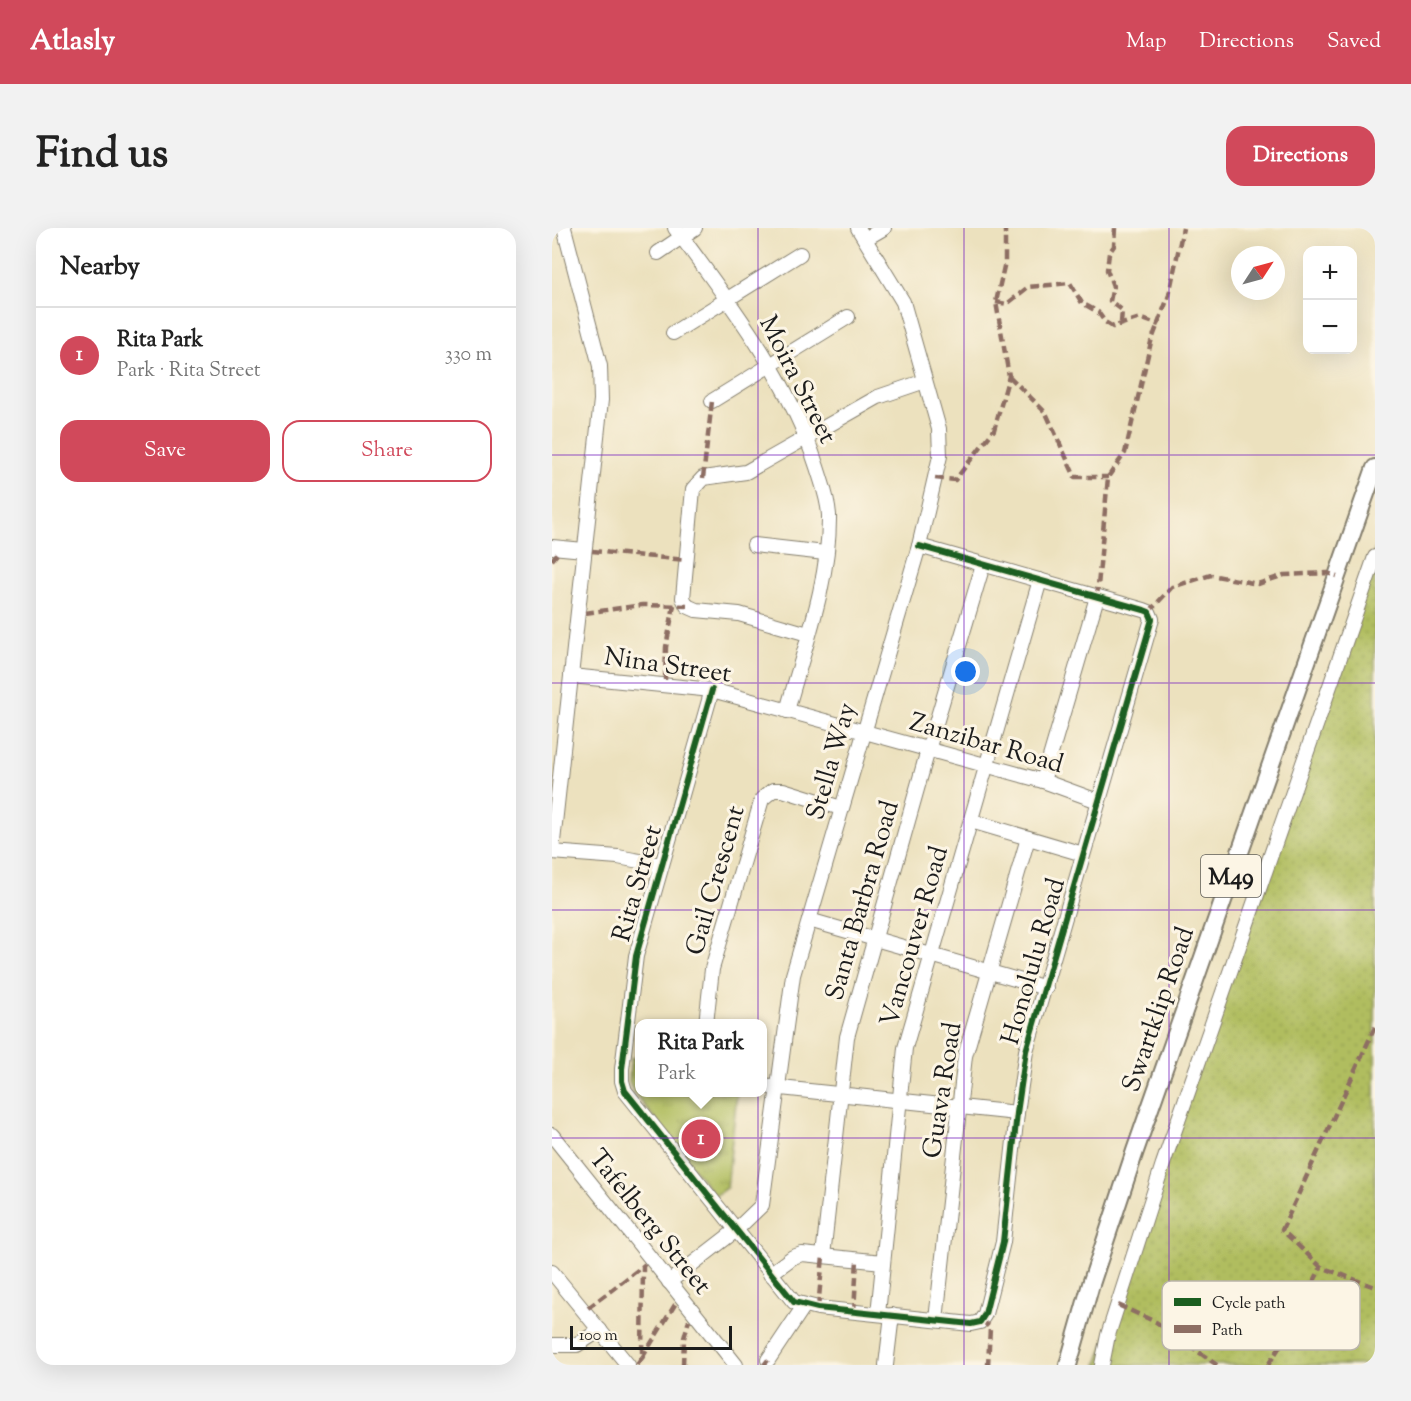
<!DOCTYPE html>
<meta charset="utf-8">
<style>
:root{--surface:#fff;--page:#f2f2f2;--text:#222;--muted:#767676;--line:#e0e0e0;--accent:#d1495b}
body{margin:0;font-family:"Sorts Mill Goudy",serif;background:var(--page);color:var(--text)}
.controls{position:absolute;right:18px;top:18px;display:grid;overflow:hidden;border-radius:12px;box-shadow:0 6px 24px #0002}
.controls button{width:54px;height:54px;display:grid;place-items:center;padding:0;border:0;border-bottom:2px solid var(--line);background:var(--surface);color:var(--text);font:30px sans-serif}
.compass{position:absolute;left:679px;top:18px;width:54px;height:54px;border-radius:50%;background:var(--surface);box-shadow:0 6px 24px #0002;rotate:54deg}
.scale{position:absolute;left:18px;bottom:15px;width:162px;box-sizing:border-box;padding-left:6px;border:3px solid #1c1c1c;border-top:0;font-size:16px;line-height:21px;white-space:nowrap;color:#1c1c1c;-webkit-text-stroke:4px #fcf5e5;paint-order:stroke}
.you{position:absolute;left:414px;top:444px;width:21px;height:21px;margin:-15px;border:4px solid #fff;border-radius:50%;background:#1a73e8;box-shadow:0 0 0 9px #1a73e833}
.badge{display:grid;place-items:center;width:39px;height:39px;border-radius:50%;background:var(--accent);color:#fff;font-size:20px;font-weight:700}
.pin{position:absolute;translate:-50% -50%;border:3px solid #fff;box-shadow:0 2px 6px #0006}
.popup{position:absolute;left:83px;top:791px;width:132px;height:78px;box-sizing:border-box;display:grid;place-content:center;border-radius:12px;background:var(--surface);filter:drop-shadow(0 2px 4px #0005);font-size:20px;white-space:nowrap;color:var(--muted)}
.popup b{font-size:22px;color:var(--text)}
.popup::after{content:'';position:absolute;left:50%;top:100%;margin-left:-12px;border:12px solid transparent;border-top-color:var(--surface)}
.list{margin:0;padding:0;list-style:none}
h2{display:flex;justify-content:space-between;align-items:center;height:78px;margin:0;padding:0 24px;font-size:26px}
h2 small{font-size:20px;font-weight:400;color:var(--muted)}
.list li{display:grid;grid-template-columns:39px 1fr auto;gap:18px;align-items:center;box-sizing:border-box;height:96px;padding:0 24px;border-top:2px solid var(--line)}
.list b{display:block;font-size:22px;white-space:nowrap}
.list p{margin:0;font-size:20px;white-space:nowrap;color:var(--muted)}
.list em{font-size:20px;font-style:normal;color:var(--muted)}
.actions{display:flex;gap:12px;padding:18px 24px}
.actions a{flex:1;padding:14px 0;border:2px solid var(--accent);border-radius:18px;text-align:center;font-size:21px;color:var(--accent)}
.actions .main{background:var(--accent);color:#fff}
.map{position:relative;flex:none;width:823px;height:1137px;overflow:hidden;border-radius:18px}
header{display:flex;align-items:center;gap:36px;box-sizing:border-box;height:84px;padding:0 30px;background:var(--accent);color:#fff}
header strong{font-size:28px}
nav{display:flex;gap:33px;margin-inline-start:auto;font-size:21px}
.intro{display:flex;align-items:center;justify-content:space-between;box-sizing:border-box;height:144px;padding:0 36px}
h1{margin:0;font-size:42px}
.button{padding:15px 27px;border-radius:18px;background:var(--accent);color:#fff;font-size:21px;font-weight:700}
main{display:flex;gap:36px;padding:0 36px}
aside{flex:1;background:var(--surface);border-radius:18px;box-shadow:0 6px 24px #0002}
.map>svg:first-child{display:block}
.grass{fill:url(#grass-dots);stroke:#666c3e;stroke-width:1.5}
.park{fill:url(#park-tufts);stroke:#666c3e;stroke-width:1.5}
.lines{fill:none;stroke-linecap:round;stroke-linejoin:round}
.minor-casing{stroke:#847e6d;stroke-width:16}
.major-casing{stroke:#847e6d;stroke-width:20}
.minor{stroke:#fff;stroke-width:14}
.major{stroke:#fff;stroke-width:16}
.quiet{stroke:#8d6e63;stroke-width:4.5;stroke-dasharray:9 4.5;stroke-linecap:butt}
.cycleway-casing{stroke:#fcf5e5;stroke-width:10}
.cycleway{stroke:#1b5e20;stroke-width:6}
.grid{fill:none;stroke:#7b2cbf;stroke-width:1.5;stroke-opacity:0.55}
.labels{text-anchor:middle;stroke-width:6;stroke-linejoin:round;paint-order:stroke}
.shield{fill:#fcf5e5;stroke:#5f5d58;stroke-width:1.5}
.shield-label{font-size:24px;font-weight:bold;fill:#1c1c1c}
.street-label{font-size:26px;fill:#1c1c1c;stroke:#fcf5e5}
.key{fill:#fcf5e5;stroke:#b9b4a9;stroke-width:1.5}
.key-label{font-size:16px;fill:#1c1c1c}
</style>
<header>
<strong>Atlasly</strong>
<nav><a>Map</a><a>Directions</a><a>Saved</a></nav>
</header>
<div class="intro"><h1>Find us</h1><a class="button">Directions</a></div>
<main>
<aside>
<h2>Nearby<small></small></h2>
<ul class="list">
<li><span class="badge">1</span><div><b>Rita Park</b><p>Park · Rita Street</p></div><em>330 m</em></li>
</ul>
<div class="actions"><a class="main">Save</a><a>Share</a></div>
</aside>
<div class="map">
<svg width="823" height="1137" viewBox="0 0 823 1137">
<defs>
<pattern id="grass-dots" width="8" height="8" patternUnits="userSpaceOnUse" patternTransform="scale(1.5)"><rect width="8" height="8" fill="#b0bd5f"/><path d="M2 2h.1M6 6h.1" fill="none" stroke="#97a252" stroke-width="1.8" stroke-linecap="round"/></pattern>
<pattern id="park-tufts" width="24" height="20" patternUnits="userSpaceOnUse" patternTransform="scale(1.5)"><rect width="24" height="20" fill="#b0bd5f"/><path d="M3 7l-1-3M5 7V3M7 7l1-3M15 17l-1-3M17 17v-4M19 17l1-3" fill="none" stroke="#97a252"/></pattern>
</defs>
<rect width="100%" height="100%" fill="#fcf5e5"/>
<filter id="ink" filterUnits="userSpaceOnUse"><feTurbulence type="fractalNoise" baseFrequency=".0167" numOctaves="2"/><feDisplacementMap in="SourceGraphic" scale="12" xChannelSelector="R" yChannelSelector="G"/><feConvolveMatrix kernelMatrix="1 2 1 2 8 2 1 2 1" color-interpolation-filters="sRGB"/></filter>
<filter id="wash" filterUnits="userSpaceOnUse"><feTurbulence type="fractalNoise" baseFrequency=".008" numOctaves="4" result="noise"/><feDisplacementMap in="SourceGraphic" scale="24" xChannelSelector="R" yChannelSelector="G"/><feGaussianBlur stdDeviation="1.35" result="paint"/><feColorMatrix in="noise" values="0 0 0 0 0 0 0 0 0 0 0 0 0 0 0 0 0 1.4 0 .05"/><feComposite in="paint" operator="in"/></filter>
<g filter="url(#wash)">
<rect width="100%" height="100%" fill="#ece1be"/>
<!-- grass -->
<path class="grass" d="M823 321V1137H545L796 399Z"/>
<!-- park -->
<path class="park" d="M79 830 87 831 88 864 185 865 175 959 163 968 81 863 77 854Z"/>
</g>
<g filter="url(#ink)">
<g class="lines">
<!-- minor casing -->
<g class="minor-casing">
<g id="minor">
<path d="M123 0C178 75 236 149 265 239 270 255 276 270 277 287 278 353 252 420 235 483"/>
<path d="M313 11 332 0"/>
<path d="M106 25 143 0"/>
<path d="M121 105 248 26"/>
<path d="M160 173 296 89"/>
<path d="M202 317 273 325"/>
<path d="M0 319 32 322"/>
<path d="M256 406 187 386 144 382 135 378 131 370 141 261 151 250 194 244 326 169 373 153"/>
<path d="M19 448 160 462 491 553 546 573"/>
<path d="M160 462 84 728 70 841V853L73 863 242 1074 266 1080 419 1096 428 1094 433 1086 451 1014 465 885 474 823 600 391 597 384 592 382 367 318"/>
<path d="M491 553 545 369"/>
<path d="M419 593 531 626"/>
<path d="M0 623 49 172 48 138 12 0"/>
<path d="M0 624 66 629 109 637"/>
<path d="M257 692 494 760"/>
<path d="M154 796 160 741 210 571 221 562H231L289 580"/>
<path d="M210 858 465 885"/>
<path d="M0 907 184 1137"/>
<path d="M271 1028 295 809 376 522 431 337"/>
<path d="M0 1044 76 1137"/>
<path d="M218 1046 241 1029 250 1026 331 1034"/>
<path d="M117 1054 183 1003 210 977 241 747 367 318 388 228 387 201 351 74 306 0"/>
<path d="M326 1086 353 820 488 352"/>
<path d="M384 1092 413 828 476 610"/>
<path d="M0 1117H25L48 1102"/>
<path d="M216 1132 252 1078"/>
<path d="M334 1137 340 1087"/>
<path d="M550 1137 556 1107 611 936 823 329"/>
</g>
</g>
<!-- major casing -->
<g class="major-casing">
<path id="major" d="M516 1137 539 1056 583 923 823 240"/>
</g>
<!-- minor -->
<use href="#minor" class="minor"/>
<!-- major -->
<use href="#major" class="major"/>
<!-- quiet -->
<g class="quiet">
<path d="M563 0 562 18 557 25 555 42 561 58 558 73 570 82 569 95"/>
<path d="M444 74 455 76 476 59 518 55 530 75 546 84 553 94 561 99 588 90 607 97"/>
<path d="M457 148 494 185 523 249H556"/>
<path d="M151 250 160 173"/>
<path d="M383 250 403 252 442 202 457 148 444 74 453 34V0"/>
<path d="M40 323 134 332"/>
<path d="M0 332 5 326"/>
<path d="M545 369 556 249 573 225 599 114 617 67 631 0"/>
<path d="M597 384 620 359 659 347 706 356 732 347 775 345 785 348"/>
<path d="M33 385 90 377 135 378"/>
<path d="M113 452 114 419 122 377"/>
<path d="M823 799 730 1002 769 1039 823 1059"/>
<path d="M566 1077 604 1094 665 1137"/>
<path d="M36 1080 91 1038"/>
<path d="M266 1080 271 1028"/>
<path d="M302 1084 305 1031"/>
<path d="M430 1092 438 1100 436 1137"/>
<path d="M90 1130 124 1075"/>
<path d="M85 1137 90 1130 91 1038 93 1036"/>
<path d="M131 1137 132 1110 137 1092"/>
<path d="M212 1137 216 1132"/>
<path d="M716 1137 736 1106 769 1039"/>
</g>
<!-- cycleway casing -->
<g class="cycleway-casing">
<path id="cycleway" d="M160 462 84 728 70 841V853L73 863 242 1074 266 1080 419 1096 428 1094 433 1086 451 1014 465 885 474 823 600 391 597 384 592 382 367 318"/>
</g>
<!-- cycleway -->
<use href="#cycleway" class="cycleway"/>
</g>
</g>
<!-- grid -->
<path class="grid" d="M206 0V1137M412 0V1137M617 0V1137M0 227H823M0 455H823M0 682H823M0 910H823"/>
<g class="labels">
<!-- shield labels -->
<rect class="shield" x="649" y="627" width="60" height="42" rx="4.5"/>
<g class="shield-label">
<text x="679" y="656">M49</text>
</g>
<!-- street labels -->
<g class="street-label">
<text transform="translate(247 151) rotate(63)" y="9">Moira Street</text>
<text transform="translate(116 436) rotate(8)" y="9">Nina Street</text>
<text transform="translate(435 514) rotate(16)" y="9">Zanzibar Road</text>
<text transform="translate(278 533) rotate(-74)" y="9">Stella Way</text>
<text transform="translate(162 652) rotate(-74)" y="9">Gail Crescent</text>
<text transform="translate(84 655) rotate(-74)" y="9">Rita Street</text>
<text transform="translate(309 672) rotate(-74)" y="9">Santa Barbra Road</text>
<text transform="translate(361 708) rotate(-74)" y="9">Vancouver Road</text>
<text transform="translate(480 733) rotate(-74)" y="9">Honolulu Road</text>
<text transform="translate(605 781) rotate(-71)" y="9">Swartklip Road</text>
<text transform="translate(389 862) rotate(-81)" y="9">Guava Road</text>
<text transform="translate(99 993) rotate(51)" y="9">Tafelberg Street</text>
</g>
</g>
<!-- legend -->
<rect x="610" y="1053" width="198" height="69" rx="9" class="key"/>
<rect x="622" y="1070" width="27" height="8" fill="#1b5e20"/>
<rect x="622" y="1097" width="27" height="8" fill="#8d6e63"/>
<g class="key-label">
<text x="660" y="1080">Cycle path</text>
<text x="660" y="1107">Path</text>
</g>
</svg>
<div class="controls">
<button>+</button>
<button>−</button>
</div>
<svg class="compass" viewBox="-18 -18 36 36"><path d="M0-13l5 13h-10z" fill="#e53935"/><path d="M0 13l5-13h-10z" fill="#767676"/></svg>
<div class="scale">100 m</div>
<div class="you"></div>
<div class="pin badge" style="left:149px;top:911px">1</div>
<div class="popup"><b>Rita Park</b>Park</div>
</div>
</main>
